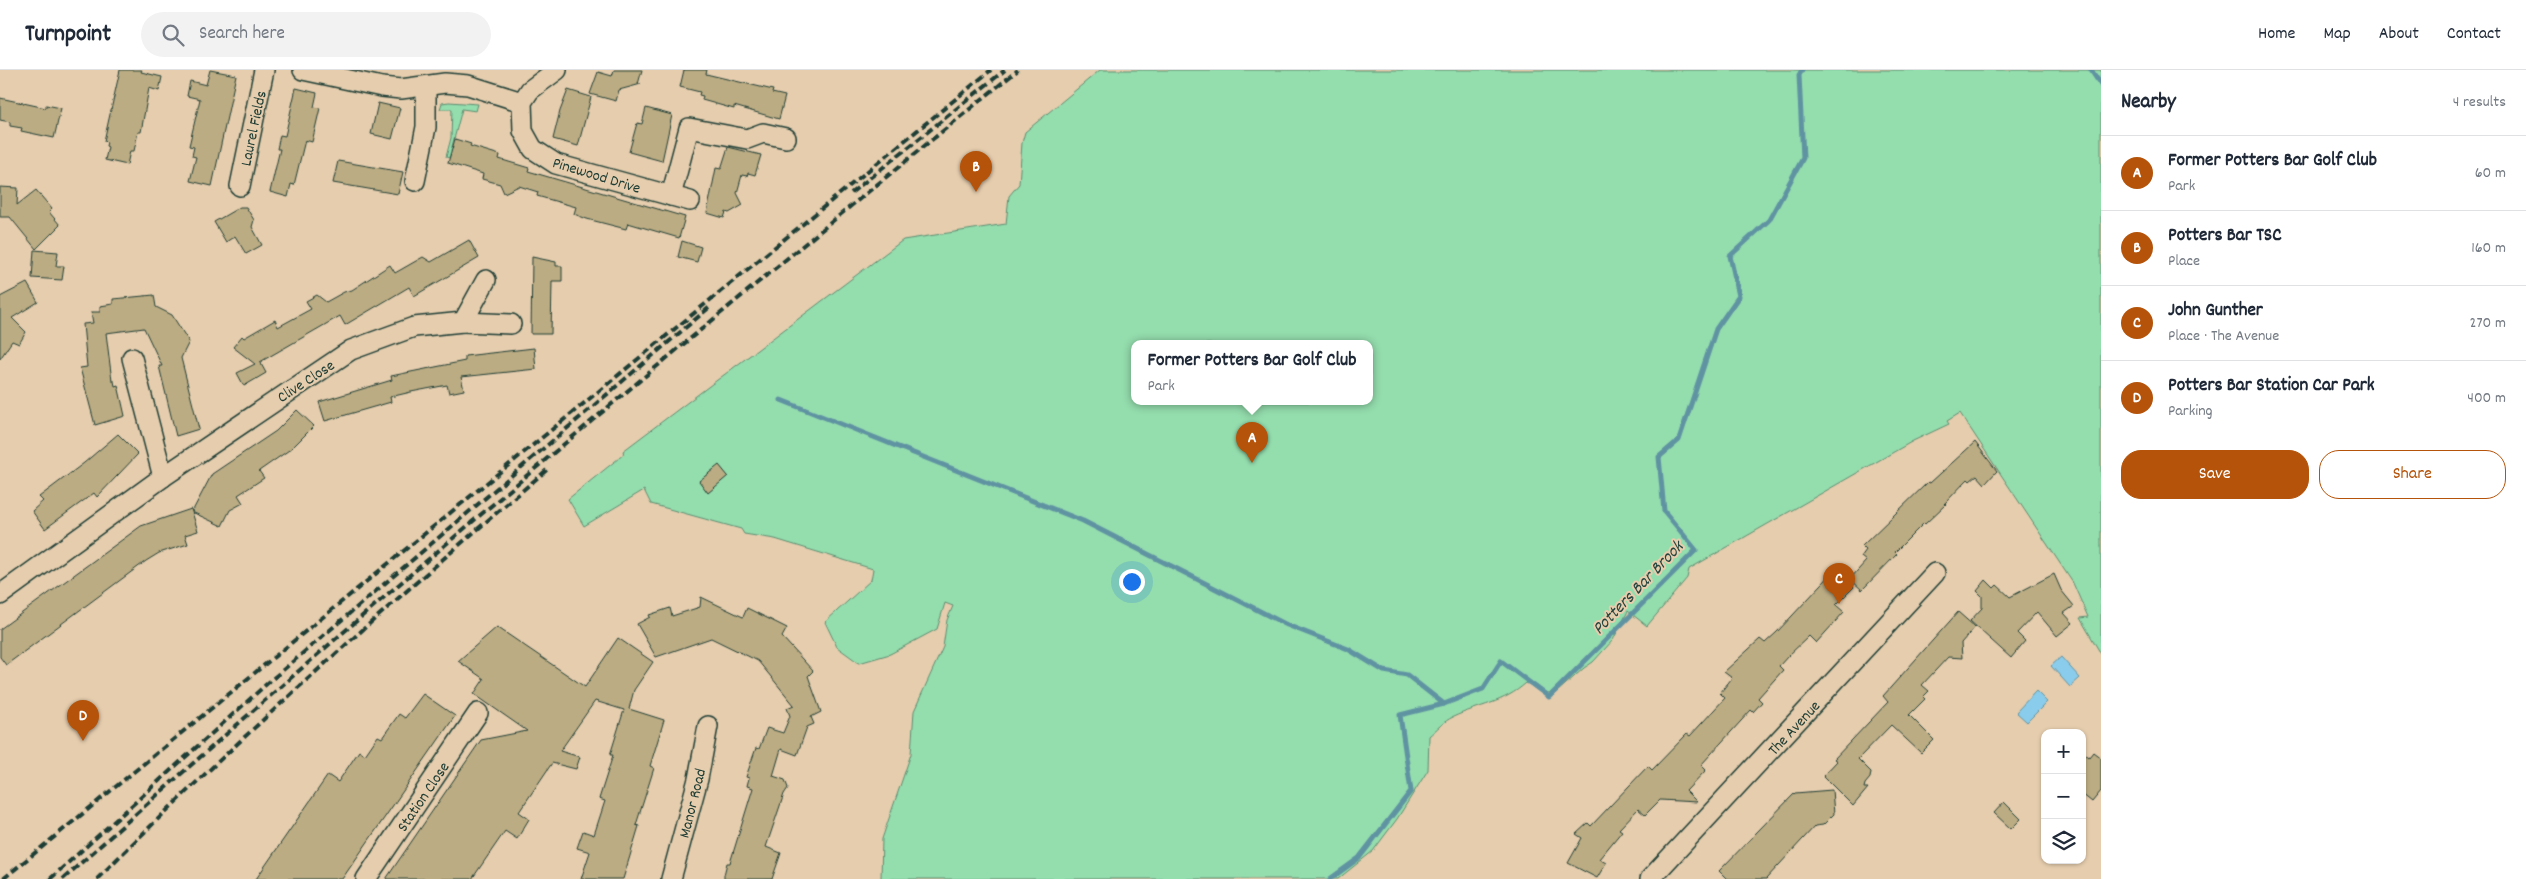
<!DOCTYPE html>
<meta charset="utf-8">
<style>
:root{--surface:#fff;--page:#f2f2f3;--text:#1f2937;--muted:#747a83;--line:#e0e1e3;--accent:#b45309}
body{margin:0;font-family:Dekko,sans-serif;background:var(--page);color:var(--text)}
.controls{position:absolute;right:15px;bottom:15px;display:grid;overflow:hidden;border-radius:10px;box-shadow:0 1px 4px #0004}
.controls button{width:45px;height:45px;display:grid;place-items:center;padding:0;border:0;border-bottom:1px solid var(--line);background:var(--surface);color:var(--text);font:25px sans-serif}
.you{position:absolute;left:1131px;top:511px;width:18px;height:18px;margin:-12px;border:4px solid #fff;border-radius:50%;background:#1a73e8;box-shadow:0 0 0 8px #1a73e833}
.badge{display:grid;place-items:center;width:32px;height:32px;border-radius:50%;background:var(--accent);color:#fff;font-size:16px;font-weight:700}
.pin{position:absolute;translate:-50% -41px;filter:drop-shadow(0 1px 2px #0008)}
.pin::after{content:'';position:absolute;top:26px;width:18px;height:15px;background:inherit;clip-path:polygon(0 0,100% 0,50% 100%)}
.popup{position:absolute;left:1131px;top:270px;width:242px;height:65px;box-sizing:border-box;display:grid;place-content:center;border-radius:10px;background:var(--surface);filter:drop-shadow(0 1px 4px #0005);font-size:16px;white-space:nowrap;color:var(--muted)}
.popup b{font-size:19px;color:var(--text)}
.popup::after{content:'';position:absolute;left:50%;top:100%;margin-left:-10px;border:10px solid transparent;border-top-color:var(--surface)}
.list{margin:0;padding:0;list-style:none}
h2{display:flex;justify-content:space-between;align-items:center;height:65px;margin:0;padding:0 20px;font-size:21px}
h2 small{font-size:16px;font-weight:400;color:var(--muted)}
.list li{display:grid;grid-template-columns:32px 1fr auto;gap:15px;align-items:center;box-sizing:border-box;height:75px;padding:0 20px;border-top:1px solid var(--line)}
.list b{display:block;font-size:19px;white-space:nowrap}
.list p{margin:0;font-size:16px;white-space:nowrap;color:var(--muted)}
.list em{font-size:16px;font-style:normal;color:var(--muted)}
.actions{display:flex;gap:10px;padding:15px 20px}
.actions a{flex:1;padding:11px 0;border:1px solid var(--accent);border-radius:20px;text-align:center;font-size:18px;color:var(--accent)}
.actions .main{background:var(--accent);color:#fff}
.icon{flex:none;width:28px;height:28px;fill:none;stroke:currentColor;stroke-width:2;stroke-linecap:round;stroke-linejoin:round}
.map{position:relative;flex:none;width:2101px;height:809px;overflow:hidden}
header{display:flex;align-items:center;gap:30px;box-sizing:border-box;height:70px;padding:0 25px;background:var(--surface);border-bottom:1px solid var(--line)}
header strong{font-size:24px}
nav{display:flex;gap:28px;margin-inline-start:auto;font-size:18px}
.search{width:350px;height:45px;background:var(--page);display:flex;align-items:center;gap:12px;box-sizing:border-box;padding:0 18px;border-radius:28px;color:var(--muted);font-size:19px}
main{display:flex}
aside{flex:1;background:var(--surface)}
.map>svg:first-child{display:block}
.green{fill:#94ddad;stroke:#5a8d70;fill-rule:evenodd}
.water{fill:#8acceb;stroke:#5f93a2}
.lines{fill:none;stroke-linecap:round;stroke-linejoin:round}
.stream{stroke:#5f93a2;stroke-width:5}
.building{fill:#bcac83;stroke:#1f3d34}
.minor-casing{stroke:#1f3d34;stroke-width:22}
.minor{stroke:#e6cdae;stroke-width:19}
.rail{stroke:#1f3d34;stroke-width:4;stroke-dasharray:8 4;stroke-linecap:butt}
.labels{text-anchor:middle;stroke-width:4;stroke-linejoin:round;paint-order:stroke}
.street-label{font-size:16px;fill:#1f3d34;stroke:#e6cdae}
.water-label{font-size:18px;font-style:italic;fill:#24443d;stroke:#e6cdae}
</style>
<header>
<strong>Turnpoint</strong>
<div class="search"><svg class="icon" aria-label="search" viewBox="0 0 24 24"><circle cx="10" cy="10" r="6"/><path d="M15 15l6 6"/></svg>Search here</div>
<nav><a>Home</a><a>Map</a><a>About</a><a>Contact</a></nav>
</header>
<main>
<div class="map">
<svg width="2101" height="809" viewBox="0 0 2101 809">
<rect width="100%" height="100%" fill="#e6cdae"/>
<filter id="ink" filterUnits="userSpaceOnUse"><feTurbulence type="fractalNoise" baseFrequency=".02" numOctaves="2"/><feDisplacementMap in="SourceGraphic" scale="10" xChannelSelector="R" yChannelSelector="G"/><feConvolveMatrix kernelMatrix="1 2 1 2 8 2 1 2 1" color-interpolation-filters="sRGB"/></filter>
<g filter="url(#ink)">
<!-- green -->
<g class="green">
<path d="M1100 0H2101V584L2080 548 2088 547 2073 513 1960 343 1947 351 1949 354 1913 371 1689 499 1687 508 1647 556 1628 541 1613 570 1593 592 1584 598 1557 622 1547 623 1526 613C1504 633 1479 635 1453 647 1444 651 1436 660 1429 666L1428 700 1397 749 1373 781 1338 809H881L882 769 911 684 914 641 943 577 947 550 953 536 945 533 937 559 890 584 859 593 837 577 825 552 871 510 873 499 775 469 744 464 741 459 651 434 644 420 584 456 568 429 624 384 623 381 903 170 1006 154 1009 126 1019 114 1022 73 1025 62ZM1134 274H1370V332H1134Z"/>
<path d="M449 32 478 34 476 41 462 39 449 88 446 87 451 68 452 39H440L442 33Z"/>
</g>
<!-- water -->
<g class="water">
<path d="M2061 587 2080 608 2070 617 2051 596Z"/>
<path d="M2036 621 2047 632 2027 652 2016 642Z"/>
</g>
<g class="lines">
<!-- stream -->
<g class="stream">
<path d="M2091 0 2101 15"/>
<path d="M781 330 1083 451 1287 555 1348 579 1384 601 1407 605 1444 634"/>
<path d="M1330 809 1359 788 1411 721 1400 645 1444 634 1483 619 1501 591 1549 627 1696 480 1664 441 1659 387 1679 370 1716 259 1739 226 1730 186 1769 150 1803 88 1799 5 1802 0"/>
</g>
</g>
<!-- building -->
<g class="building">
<path d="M120 0H142L141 2 162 7 159 21 149 18 141 62H138L134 81H130L127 95 105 90 108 77 106 76 107 72 104 71Z"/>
<path d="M210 0 236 5 212 116 190 111 196 87 192 86 194 77 189 76 200 29 187 26 190 11 206 15Z"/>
<path d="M614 0H642L638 14H641L619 20 616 31 590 24 598 2 612 6Z"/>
<path d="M684 0H707L706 4 773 20 772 23 785 26 779 49 734 36V39L702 30 703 26 699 25 700 22 680 17Z"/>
<path d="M296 18 317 23 314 37 320 38 312 72 305 70 294 115 291 114 288 127 270 122 280 79H277L280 65 285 66Z"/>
<path d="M568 20 591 27 578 76 553 69 560 41Z"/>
<path d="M0 28 46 38V35L61 38 54 68 21 61 22 58 10 56V52L0 50Z"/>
<path d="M378 33 400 38 392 69 371 64Z"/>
<path d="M646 38 672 45 662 91 629 82 637 53 642 54Z"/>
<path d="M455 69 471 74 470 76 500 85 499 89 529 98 528 101 685 147 679 168 628 153 626 159 587 149 574 144 576 137 537 126 538 122 519 116 504 123 500 114 482 109 483 104 448 93Z"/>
<path d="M728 77 761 85 755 105 748 103 747 106 742 105 737 123 743 135 729 143 726 142 724 148 707 143 716 98 721 99Z"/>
<path d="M338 91 403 102 398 124 333 113Z"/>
<path d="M0 117 18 118 17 135 36 120 52 139 49 142 60 155 36 179 10 147H0Z"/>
<path d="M240 137H246L254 150 252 157 262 175 246 184 235 166 226 172 214 152Z"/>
<path d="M469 170 479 188 414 226 409 217 345 255 340 246 260 292 266 303 244 316 237 303 255 294 233 277 242 266 244 268 275 250 278 257 311 239 306 231 317 225 326 232 344 222 352 220 390 195 395 203 423 187 431 192Z"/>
<path d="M682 171 701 177 697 192 678 187Z"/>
<path d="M34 180 58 182 56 196H64L62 210 32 208Z"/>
<path d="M532 187 556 192V196H562V211H552L551 264H531Z"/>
<path d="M27 213 38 232 12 248 26 262 19 274 12 271 0 289V227Z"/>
<path d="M154 225 156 237 172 245 189 272 181 288 199 359 176 366 159 296H162L144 258 106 263 112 311H114L115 316 118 315 125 346 95 355 80 298 87 297 83 254 93 253 91 242H100V236L113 234V229Z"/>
<path d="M534 278 536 299 461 307 464 320 449 323 447 315 411 322 390 327 391 332 325 351 319 332 392 310 391 306 465 291V286Z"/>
<path d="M297 340 314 356 292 378 259 401 264 408 238 425 243 433 230 440 222 456 192 442 212 404 276 361Z"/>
<path d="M118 364 138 384 97 427 94 423 45 459 32 441 43 431 39 427 84 393Z"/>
<path d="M1975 372 1997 401 1985 414 1977 405 1970 411 1968 409 1945 433 1946 434 1925 454 1924 453 1895 482 1897 484 1862 520 1850 509 1866 491 1861 487 1866 480 1862 476 1928 412 1930 413Z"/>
<path d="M719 395 728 406 708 423 699 411Z"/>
<path d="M191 439 198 461 185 465 188 474 159 483 146 491 6 595 0 587V559L141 456Z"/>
<path d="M1836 499 1854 517 1836 535 1844 542 1816 573 1809 566 1788 586 1779 596 1783 600 1758 628 1762 632 1753 642 1751 640 1701 695 1706 700 1686 721 1697 732 1660 730 1645 745 1638 739 1619 759 1622 761 1599 789 1606 793 1597 808 1568 793 1582 768 1576 764 1588 753 1591 756 1648 696 1652 700 1687 664 1690 666 1725 628 1720 623 1732 608 1724 602 1760 569 1765 573 1777 562Z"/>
<path d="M2054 504 2061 520 2074 536 2064 543 2073 553 2057 566 2037 542 2017 563 2025 571 2011 588 1970 551 1982 538V526L1977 521 1986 510 1994 518 1997 515 2010 527Z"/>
<path d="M701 527 743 547 747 538 787 558 782 567 813 601 808 606 821 642 811 647 814 654 807 657 797 685 781 679 773 706 785 710 788 718 784 724 766 777 781 783 772 809H724V805L727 793H730L753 718 747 716 749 708 746 707 756 678 759 679 767 658 783 663 790 646 787 638 794 635 758 591 711 568 656 587 637 554 650 547 649 545 670 538 672 546 700 537Z"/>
<path d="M1958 542 1975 557 1961 573 1962 588 1948 587 1922 615 1929 621 1923 627 1925 629 1909 645 1934 670 1921 683 1891 655 1858 689 1871 702 1870 708 1865 714 1864 718H1868L1853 736 1823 706 1837 691 1834 689 1888 632 1883 626Z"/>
<path d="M497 557 585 617 618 568 653 592 634 620 629 639 664 650 650 696 654 698 636 755 639 756 623 809H581L590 782 577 778 583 761 594 765 605 731 599 729 613 685H610L624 640 595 631 560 681 580 687 576 699 552 693 519 742 529 749 517 769 505 761 472 809H386L481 670 527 661 474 624 484 609 458 591Z"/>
<path d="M423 624 455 646 342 809H256L328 705 338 712 359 681 365 685 378 666 382 668 399 644 405 648Z"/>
<path d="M2082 681 2089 687 2093 682 2101 688V721L2092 732 2082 724Z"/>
<path d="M1832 720 1834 744 1823 755 1815 756 1766 809H1727L1719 801 1795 723Z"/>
<path d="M2004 732 2021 749 2011 759 1994 743Z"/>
</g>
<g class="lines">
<!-- minor casing -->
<g class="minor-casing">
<g id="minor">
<path d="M303 0 382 17 401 19 445 13 468 15 522 32"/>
<path d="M557 0 530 20 522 32 523 61 533 79 556 94 690 131"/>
<path d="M415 111 426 57V16"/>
<path d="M240 116 264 0"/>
<path d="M671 126 689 58 747 69 763 63 786 68"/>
<path d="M463 252 511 254"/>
<path d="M132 288 163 407"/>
<path d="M0 525 163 407 351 280 414 257 463 252 486 210"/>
<path d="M366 809 478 643"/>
<path d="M671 809 698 709 708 656"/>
<path d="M1650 809 1935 503"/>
</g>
</g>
<!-- minor -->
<use href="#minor" class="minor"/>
<!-- rail -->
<g class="rail">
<path d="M851 123 1005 0"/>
<path d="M3 809 991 0"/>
<path d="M50 809 270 611 711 236"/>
<path d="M63 809C374 530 694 262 1018 0"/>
<path d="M97 809C241 665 394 530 549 398"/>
</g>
</g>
</g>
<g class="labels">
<!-- street labels -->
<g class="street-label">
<text transform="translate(252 58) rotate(-78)" y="6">Laurel Fields</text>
<text transform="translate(597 104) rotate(17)" y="6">Pinewood Drive</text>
<text transform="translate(305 310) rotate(-33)" y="6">Clive Close</text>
<text transform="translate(1793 657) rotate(-47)" y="6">The Avenue</text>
<text transform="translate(422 726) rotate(-56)" y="6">Station Close</text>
<text transform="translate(691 733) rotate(-76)" y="6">Manor Road</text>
</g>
<!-- water labels -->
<g class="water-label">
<text transform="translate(1637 517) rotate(-46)" y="6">Potters Bar Brook</text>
</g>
</g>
</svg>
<div class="controls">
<button>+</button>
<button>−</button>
<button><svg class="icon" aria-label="layers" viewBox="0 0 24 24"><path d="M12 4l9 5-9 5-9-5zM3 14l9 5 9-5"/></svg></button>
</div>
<div class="you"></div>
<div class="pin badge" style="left:1252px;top:393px">A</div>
<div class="popup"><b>Former Potters Bar Golf Club</b>Park</div>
<div class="pin badge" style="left:976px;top:122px">B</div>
<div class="pin badge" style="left:1839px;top:534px">C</div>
<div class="pin badge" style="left:83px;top:671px">D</div>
</div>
<aside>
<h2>Nearby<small>4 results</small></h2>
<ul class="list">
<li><span class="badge">A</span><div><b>Former Potters Bar Golf Club</b><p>Park</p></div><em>60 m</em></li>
<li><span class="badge">B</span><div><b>Potters Bar TSC</b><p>Place</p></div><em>160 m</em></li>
<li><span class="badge">C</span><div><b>John Gunther</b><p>Place · The Avenue</p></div><em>270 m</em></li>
<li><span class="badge">D</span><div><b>Potters Bar Station Car Park</b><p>Parking</p></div><em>400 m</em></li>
</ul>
<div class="actions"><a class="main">Save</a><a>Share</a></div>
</aside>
</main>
